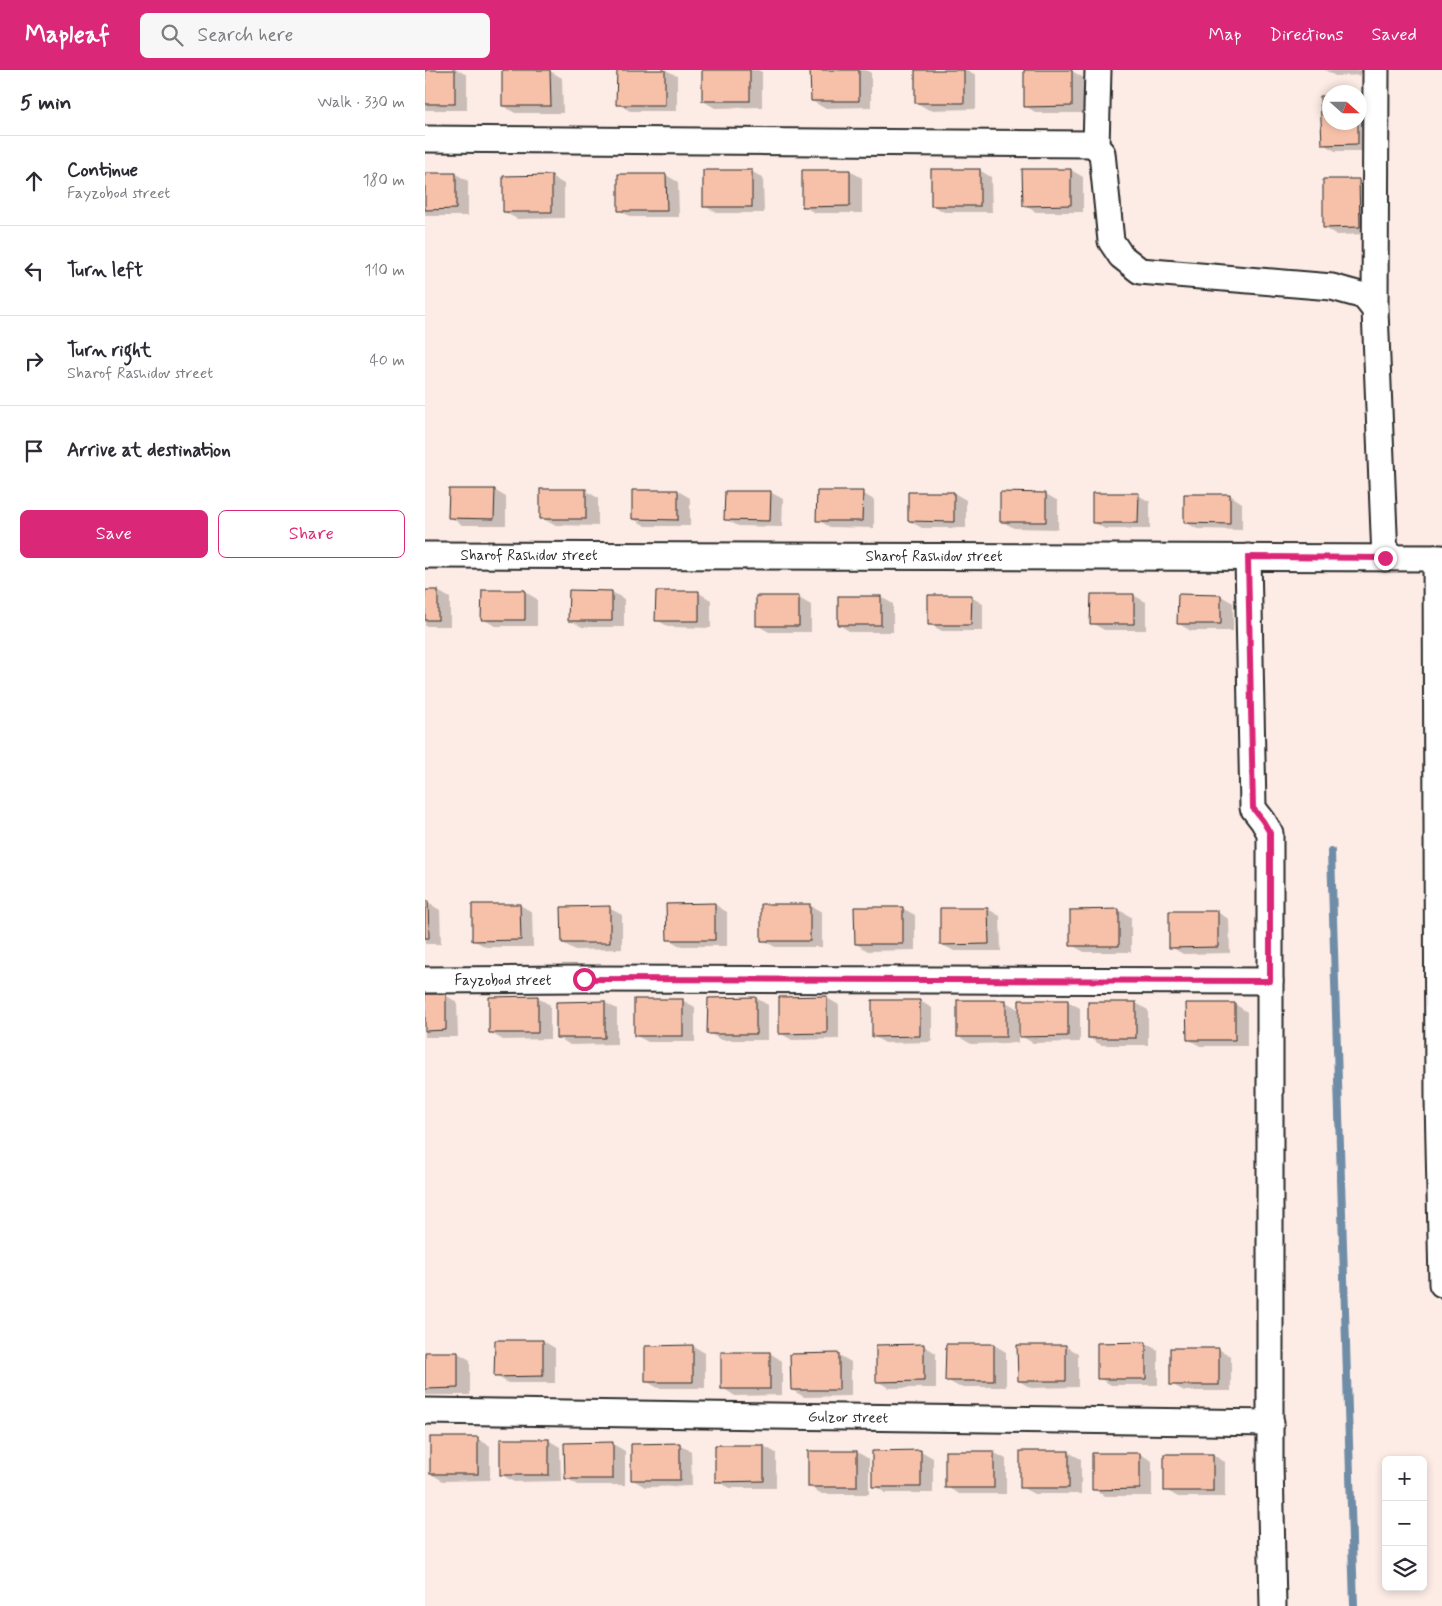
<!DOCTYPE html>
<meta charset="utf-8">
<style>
:root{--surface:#fff;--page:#f7f7f7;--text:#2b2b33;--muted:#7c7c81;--line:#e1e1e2;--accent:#db2777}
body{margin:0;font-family:Mynerve,sans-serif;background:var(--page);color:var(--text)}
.controls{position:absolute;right:15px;bottom:15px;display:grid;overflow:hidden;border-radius:8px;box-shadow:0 2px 8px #0003}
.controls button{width:45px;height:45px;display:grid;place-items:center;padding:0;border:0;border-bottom:1px solid var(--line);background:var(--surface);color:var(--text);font:25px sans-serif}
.compass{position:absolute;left:897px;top:15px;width:45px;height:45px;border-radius:50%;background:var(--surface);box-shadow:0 2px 8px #0003;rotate:111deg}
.stop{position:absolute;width:15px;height:15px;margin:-11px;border:4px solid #db2777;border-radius:50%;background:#fff}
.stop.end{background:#db2777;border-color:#fff;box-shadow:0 1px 5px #0008}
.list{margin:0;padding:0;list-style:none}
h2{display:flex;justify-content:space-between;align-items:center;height:65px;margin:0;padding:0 20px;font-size:21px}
h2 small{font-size:16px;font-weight:400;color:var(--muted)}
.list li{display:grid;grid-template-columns:32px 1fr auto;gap:15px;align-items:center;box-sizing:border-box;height:90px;padding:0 20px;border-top:1px solid var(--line)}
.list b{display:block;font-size:19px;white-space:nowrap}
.list p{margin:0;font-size:16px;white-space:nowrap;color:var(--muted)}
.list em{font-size:16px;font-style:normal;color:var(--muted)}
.actions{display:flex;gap:10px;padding:15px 20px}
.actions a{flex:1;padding:11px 0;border:1px solid var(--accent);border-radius:8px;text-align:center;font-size:18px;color:var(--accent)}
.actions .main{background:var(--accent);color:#fff}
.icon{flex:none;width:28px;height:28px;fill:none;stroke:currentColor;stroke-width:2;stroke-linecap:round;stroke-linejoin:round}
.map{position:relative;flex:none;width:1017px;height:1536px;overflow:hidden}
header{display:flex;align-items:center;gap:30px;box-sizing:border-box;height:70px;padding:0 25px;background:var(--accent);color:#fff}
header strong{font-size:24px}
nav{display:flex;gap:28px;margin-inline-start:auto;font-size:18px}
.search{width:350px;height:45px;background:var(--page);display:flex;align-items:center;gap:12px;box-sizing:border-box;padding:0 18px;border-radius:8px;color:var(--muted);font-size:19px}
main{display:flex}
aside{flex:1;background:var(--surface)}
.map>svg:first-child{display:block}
.shadow{fill:#0003}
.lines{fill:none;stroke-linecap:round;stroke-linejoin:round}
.stream{stroke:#708da8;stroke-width:8}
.building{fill:#f7c1a9;stroke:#2b2b2b}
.minor-casing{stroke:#2b2b2b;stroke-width:29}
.minor{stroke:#fff;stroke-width:25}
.route{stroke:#db2777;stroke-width:6}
.labels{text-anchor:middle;stroke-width:4;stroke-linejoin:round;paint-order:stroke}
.street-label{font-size:15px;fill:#2b2b2b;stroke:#fff}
</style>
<header>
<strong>Mapleaf</strong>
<div class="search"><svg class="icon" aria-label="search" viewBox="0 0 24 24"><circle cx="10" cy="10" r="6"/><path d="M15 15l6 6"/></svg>Search here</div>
<nav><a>Map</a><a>Directions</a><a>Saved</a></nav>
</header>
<main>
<aside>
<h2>5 min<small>Walk · 330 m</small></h2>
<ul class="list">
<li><svg class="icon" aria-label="ahead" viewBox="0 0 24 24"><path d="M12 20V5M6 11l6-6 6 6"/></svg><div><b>Continue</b><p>Fayzobod street</p></div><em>180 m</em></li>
<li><svg class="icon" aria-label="left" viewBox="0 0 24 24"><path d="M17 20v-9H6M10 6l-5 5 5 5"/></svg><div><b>Turn left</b></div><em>110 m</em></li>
<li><svg class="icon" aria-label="right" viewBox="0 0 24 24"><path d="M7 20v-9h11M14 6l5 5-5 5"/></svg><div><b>Turn right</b><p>Sharof Rashidov street</p></div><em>40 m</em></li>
<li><svg class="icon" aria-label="arrive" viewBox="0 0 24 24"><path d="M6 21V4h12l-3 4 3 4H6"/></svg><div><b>Arrive at destination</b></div></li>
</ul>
<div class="actions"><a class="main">Save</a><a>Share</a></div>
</aside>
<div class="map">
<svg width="1017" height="1536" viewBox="0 0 1017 1536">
<rect width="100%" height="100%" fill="#fdece5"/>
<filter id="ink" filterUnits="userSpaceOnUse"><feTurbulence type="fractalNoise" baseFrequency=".02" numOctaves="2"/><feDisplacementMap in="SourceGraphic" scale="10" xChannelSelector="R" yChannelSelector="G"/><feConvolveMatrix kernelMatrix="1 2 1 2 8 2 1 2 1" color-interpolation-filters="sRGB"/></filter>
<g filter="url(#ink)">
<!-- shadow -->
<g class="shadow">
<path d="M0 0H32L42 5V40H0Z"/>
<path d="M193 0H241L252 6V41H205L193 34Z"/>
<path d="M278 0H333L337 2V37L290 38 278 31Z"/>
<path d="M387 0H441L446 3V37L399 38 387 31Z"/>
<path d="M492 0H542L551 5V39L504 40 492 33Z"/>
<path d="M900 0H945V5L910 6Z"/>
<path d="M78 1H125L137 8 138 43H90L78 36Z"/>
<path d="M647 1 659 8V43H612L600 36Z"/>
<path d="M904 27V52H934V28L944 34 945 81H910L898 74 897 28Z"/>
<path d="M554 100 566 107 567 142H519L507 135Z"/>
<path d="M646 100 658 107V142H611L599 135Z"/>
<path d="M326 101 338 108 339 143H292L279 136Z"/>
<path d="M378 101H425L437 108V143H390L378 136Z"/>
<path d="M0 104H31L43 111V146H0Z"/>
<path d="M194 105H241L253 112 254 147H206L194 140Z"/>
<path d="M127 107 139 114V148L92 149 79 142Z"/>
<path d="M933 110 946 117V164L912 165 900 158Z"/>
<path d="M69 420 81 427V455H37L25 447Z"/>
<path d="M117 421H161L173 428V456L129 455 117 448Z"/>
<path d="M209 421H253L265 428V456H221L208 449Z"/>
<path d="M345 422 358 429 357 457 313 456 300 449Z"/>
<path d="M437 423 449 430V458L405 457 393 450Z"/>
<path d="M485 423H529L541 430V458H497L484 451Z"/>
<path d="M621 424 633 431V459L589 458 576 451Z"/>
<path d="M713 425 725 432V459H680L668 452Z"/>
<path d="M805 425 817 433V460L772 459 760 452Z"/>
<path d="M0 521H13L25 528V556H0Z"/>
<path d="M58 521 100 522 112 529V556H70L58 549Z"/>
<path d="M187 522 199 529V557H157L145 550Z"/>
<path d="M232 522 274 523 286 530V558L244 557 232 550Z"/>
<path d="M708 525 721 532V560H679L667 553Z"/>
<path d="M796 526 808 533V561H766L754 554Z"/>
<path d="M332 527 374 528 386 535V562H344L332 555Z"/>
<path d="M456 527 468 534V562H426L414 555Z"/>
<path d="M546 527 558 534V561H517L504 554Z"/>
<path d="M0 833H3L15 840 16 874H0Z"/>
<path d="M289 834 302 842V876H255L243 869Z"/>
<path d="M48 835H95L107 842 108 877H61L48 870Z"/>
<path d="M384 835 397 842V877H350L338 870Z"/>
<path d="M184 838 197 845V879L150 880 138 873Z"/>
<path d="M477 838 490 845V880L443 881 431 874Z"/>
<path d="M516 839H563L575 846 576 881H529L516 874Z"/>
<path d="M694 840 706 847V882H659L647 875Z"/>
<path d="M792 842 804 849 805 883 758 884 746 877Z"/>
<path d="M0 925H20L32 932 33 967H0Z"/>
<path d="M113 928 125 935V969L78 970 66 963Z"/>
<path d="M331 928 343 935V970H296L284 963Z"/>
<path d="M402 928 414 935V969L367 970 355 963Z"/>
<path d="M257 930 270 937V972H223L210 965Z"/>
<path d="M448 931H495L507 938V972L460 973 448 966Z"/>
<path d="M642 931 655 938V972L608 973 596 966Z"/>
<path d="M179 932 192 939V974L145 975 133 967Z"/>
<path d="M581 932 593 939V973L546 974 534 967Z"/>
<path d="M711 933 723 940V975H676L664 968Z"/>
<path d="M810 934 822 942V976H775L763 969Z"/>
<path d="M118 1271 130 1278V1313H83L71 1306Z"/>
<path d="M721 1273 733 1280V1315H686L674 1308Z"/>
<path d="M569 1275 581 1282V1317H534L522 1310Z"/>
<path d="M268 1276 280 1283V1318H233L221 1311Z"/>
<path d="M499 1276 511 1283V1318H464L452 1311Z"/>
<path d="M640 1276 653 1283V1317L606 1318 594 1311Z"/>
<path d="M793 1279 806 1286V1321H759L747 1314Z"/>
<path d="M33 1283 45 1290V1325H0V1284Z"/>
<path d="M345 1283 357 1291V1325L310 1326 298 1318Z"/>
<path d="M414 1285 426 1292V1326L379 1327 367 1320Z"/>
<path d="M6 1369H53L65 1376V1410L18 1411 6 1404Z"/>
<path d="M123 1370 135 1377 136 1411 89 1412 77 1405Z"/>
<path d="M188 1374 200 1381V1415H153L141 1408Z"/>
<path d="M254 1374 266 1381 267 1416 220 1417 208 1410Z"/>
<path d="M339 1376 351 1383V1418H304L292 1411Z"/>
<path d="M496 1381 508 1388V1423H461L449 1416Z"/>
<path d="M432 1382 444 1389V1424H397L385 1417Z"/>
<path d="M568 1382 581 1389V1424H534L522 1417Z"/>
<path d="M643 1382 656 1389V1424H609L596 1417Z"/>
<path d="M668 1384H715L727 1391V1426H680L668 1419Z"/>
<path d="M788 1385 800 1392V1427H753L741 1420Z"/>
</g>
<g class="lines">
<!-- stream -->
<path class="stream" d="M906 781 929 1536"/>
</g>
<!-- building -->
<g class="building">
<rect x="0" y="0" width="30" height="34"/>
<path d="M77 0H125L126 36H77Z"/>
<path d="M192 0H240V35H191Z"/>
<rect x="277" y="0" width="48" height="31"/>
<path d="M385 0H434V31H386Z"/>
<rect x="490" y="0" width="49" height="33"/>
<path d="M599 0H647V36L599 37Z"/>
<path d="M895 26H904V52H933V74L897 75Z"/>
<rect x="506" y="99" width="49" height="37"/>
<path d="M597 99H646V135L598 136Z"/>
<rect x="278" y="100" width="49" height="37"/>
<path d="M377 100H425V136L377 137Z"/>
<path d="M0 103H31V139L0 140Z"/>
<path d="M193 104H241L242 141H193Z"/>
<path d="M127 105V142H78V106Z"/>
<path d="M898 109H934L935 157 898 158Z"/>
<path d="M24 419H70L69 449 23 448Z"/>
<rect x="115" y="419" width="46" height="30"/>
<path d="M207 420H253V450L207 449Z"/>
<path d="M300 421H346L345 451 299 450Z"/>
<path d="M392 421H438L437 451H391Z"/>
<path d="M483 422H529V452L483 451Z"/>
<path d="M575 422 621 423V452H575Z"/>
<path d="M667 423H714L713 453H667Z"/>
<path d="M759 424H805V454L759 453Z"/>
<rect x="0" y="520" width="13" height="30"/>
<path d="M57 520H100V550H56Z"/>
<path d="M144 520 187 521V551H143Z"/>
<path d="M231 521H274V551H230Z"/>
<path d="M666 524H709V554H665Z"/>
<path d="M753 524 796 525V554H752Z"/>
<path d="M503 525H547L546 555H503Z"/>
<rect x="331" y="526" width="43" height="30"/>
<rect x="413" y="526" width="43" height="29"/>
<path d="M0 831H3L4 868H0Z"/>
<path d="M290 833V870H242L241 834Z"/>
<path d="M47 834H95L96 870 47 871Z"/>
<rect x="336" y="834" width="49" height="37"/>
<path d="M185 836V873H137L136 837Z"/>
<path d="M429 837H478V874H430Z"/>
<path d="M515 838H563L564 874 515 875Z"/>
<path d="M694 839V876H645V840Z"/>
<path d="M744 841H793V877L744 878Z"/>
<path d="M0 924H21V960L0 961Z"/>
<path d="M113 926V963H64V927Z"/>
<path d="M402 926V963L354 964V927Z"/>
<path d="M331 927V964H282L283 928Z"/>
<rect x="209" y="929" width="49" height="37"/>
<path d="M447 930H495V966L447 967Z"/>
<rect x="532" y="930" width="49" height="37"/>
<path d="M594 930H643V966L594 967Z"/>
<path d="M180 931V968H131V932Z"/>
<rect x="663" y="932" width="48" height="36"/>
<path d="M761 933H810V970H762Z"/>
<path d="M70 1270H118V1306L69 1307Z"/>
<path d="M721 1272V1309H672V1273Z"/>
<path d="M499 1274V1311L451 1312V1275Z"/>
<path d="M521 1274H569V1311H520Z"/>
<path d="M268 1275V1312H220V1276Z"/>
<path d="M592 1275H641V1311H593Z"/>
<rect x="745" y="1278" width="49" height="37"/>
<path d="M0 1282H33V1318L0 1319Z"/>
<rect x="296" y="1282" width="49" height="37"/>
<path d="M414 1283V1320H366L365 1284Z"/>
<rect x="5" y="1367" width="48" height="37"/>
<rect x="75" y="1369" width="49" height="36"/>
<path d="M188 1372V1409H140L139 1373Z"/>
<path d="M255 1373V1410H206V1374Z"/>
<path d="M290 1375H339V1411L290 1412Z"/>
<path d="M496 1380V1417H447V1381Z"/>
<rect x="383" y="1381" width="49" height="36"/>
<rect x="520" y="1381" width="49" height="37"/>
<rect x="595" y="1381" width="49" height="37"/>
<path d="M667 1383H715V1419L667 1420Z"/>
<rect x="739" y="1384" width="49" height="37"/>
</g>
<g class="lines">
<!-- minor casing -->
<g class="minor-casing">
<g id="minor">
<path d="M0 69 668 74 677 83 686 171 696 186 715 201 907 217 939 226 950 240 960 488"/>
<path d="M671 77 673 0"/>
<path d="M950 240 951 0"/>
<path d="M0 485 1017 488"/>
<path d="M823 487 828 738 838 751 845 763V1392L848 1536"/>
<path d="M1011 488 1013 1029 1017 1214"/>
<path d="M0 910 159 909 845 911"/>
<path d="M0 1341 846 1353"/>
</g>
</g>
<!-- minor -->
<use href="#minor" class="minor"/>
</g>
</g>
<g class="lines" filter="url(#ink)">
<!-- route -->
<path class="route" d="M159 909 845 911V763L838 751 828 738 823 487 960 488"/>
</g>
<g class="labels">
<!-- street labels -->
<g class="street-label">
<text x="104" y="490">Sharof Rashidov street</text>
<text x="509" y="491">Sharof Rashidov street</text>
<text x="78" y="915">Fayzobod street</text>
<text transform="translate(423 1347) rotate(1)" y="5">Gulzor street</text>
</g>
</g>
</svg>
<div class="controls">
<button>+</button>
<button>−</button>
<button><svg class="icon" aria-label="layers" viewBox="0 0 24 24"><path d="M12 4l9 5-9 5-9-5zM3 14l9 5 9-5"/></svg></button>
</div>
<svg class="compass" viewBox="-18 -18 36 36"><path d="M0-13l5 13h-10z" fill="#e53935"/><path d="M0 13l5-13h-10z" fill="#7c7c81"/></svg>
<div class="stop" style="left:159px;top:909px"></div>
<div class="stop end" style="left:960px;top:488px"></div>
</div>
</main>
